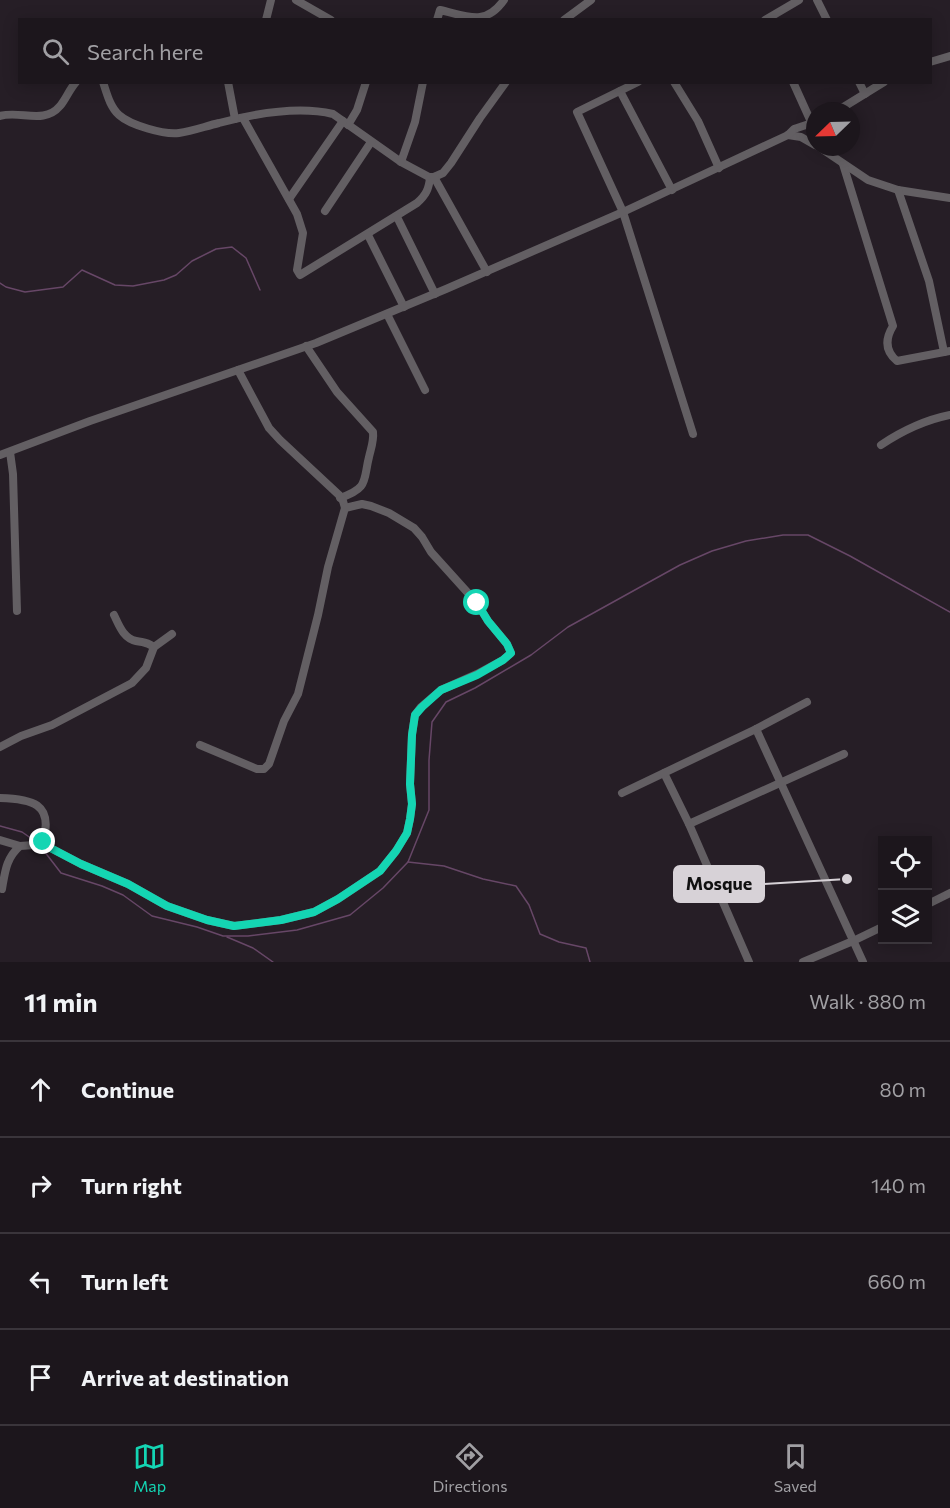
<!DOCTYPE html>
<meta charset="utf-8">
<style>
:root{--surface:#1c161c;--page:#251f25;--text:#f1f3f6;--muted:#a09fa3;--line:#3a353b;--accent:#14d5b3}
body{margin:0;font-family:Commissioner,sans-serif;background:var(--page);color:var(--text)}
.controls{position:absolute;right:18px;bottom:18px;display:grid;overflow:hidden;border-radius:0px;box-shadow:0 3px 15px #0003}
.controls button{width:54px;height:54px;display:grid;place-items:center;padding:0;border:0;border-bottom:2px solid var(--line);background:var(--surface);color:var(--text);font:30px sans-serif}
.compass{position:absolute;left:806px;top:102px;width:54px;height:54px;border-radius:50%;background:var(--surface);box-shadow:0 3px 15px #0003;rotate:247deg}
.stop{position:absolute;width:18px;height:18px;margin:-14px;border:4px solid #14d5b3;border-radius:50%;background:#fff}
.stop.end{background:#14d5b3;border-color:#fff;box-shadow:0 2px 6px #0008}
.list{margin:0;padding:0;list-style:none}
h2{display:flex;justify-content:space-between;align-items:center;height:78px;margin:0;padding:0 24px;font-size:26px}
h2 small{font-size:20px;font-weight:400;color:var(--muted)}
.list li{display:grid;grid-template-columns:39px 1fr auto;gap:18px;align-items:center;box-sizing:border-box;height:96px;padding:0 24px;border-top:2px solid var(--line)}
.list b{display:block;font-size:22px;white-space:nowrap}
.list em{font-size:20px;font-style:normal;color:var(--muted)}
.icon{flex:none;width:33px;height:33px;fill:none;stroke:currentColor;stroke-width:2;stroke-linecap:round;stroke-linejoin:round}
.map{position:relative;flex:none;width:950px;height:962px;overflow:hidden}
.search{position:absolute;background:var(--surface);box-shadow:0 3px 15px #0003;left:18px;right:18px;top:18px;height:66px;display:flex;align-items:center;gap:15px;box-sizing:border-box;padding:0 21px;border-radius:0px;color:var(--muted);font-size:22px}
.sheet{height:462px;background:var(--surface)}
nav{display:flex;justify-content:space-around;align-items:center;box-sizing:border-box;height:84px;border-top:2px solid var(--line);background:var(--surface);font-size:16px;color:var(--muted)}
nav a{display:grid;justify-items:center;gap:3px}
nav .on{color:var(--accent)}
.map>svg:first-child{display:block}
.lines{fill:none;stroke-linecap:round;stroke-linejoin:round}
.stream{stroke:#674767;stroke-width:1.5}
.minor{stroke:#635f63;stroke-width:8}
.route{stroke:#14d5b3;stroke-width:8}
.leader{fill:none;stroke:#d7d2d7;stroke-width:2}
.callout-dot{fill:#d7d2d7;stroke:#261e26;stroke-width:2}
.callout{fill:#d7d2d7;stroke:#d7d2d7;stroke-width:2}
.callout-label{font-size:18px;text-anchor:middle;font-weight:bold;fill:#111}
</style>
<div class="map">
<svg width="950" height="962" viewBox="0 0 950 962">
<rect width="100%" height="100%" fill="#261e26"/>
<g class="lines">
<!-- stream -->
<g class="stream">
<path d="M0 283 6 287 25 292 63 287 82 270 115 285 133 286 164 280 176 275 192 261 216 249 232 247 246 258 260 290"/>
<path d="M0 826 22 832 35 841"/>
<path d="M41 847 61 873 102 886 123 895 152 916 197 927 223 936H248L297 930 350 915 383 888 408 862 429 810V760L432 722 446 702 475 688 531 655 568 627 680 565 712 551 746 541 783 535H808L850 556 950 612"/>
<path d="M408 862 444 866 483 879 516 886 529 905 540 934 559 942 586 948 590 962"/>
<path d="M227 937 253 948 273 962"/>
</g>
<!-- minor -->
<g class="minor">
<path d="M296 0 331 20"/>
<path d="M817 0 827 20"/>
<path d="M266 20 271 0"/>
<path d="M437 20 440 10C467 16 485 27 504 0"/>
<path d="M564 20 591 0"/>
<path d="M765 20 799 0"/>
<path d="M930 62 950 56"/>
<path d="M103 82C107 94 110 107 119 115 130 125 164 135 179 133 193 131 206 126 219 123 253 114 299 106 333 114L401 162 429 177H434L443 173 451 163 480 118 506 82"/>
<path d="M228 82 235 119"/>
<path d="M638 82 577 112 623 212 693 434"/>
<path d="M674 82 698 121 719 168"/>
<path d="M793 82 812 124"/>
<path d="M859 82 865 94"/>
<path d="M620 91 672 190"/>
<path d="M837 111 884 82"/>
<path d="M0 116C20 110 44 125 60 106 66 99 69 90 76 82"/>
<path d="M243 118 297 214 303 233 297 270 300 275 417 203C426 195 429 189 430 177"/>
<path d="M348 125 357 110 366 82"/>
<path d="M788 135 801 137 815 145"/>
<path d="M819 147 868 180 898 190 950 198"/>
<path d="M401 162 415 122 423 82"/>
<path d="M843 164 893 326C885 339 885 351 897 361L950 351"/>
<path d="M434 177 487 272"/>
<path d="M898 190 929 281 944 352"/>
<path d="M289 199 343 121"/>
<path d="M325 211 371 142"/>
<path d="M397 217 435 294"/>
<path d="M368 235 404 307"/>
<path d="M387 314 425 390"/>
<path d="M306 346 337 392 373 432C374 441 371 448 369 457 363 481 369 488 340 498"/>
<path d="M881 445C902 431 925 420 950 415"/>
<path d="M10 452 13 474 17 611"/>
<path d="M0 455 90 421 316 343 446 289 623 212 788 135 794 129 815 122"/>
<path d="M114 615C119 625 123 638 136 641 145 643 145 641 154 647"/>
<path d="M756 729 863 962"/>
<path d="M200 745 257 769H264L269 764 284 721 298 694 318 615 328 567 345 508 343 501 339 495 280 440 269 428 238 370"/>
<path d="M0 747 21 736 52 725 132 683 146 668 154 647 172 634"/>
<path d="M664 773 689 824 844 754"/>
<path d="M622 793 756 729 807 702"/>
<path d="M0 798C31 799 54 803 43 841L34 845 20 846C6 858 5 872 2 889"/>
<path d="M689 824 749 962"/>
<path d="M0 840 20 846"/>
<path d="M41 843 81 864 128 884 167 906 207 920 234 926 281 920 314 912 338 899 380 871 396 851 407 833 410 819 412 804 410 784 412 734 415 715 421 707 441 690 477 674 503 660 511 653 507 644 488 621 477 603 431 552 422 537 414 528 389 513 371 506 362 504 345 508"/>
<path d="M928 904 950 893"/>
<path d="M803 962 853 941 882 927"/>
</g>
</g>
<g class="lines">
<!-- route -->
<path class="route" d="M43 842 41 843 81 864 128 884 167 906 207 920 234 926 281 920 314 912 338 899 380 871 396 851 407 833 410 819 412 804 410 784 412 735 415 715 422 707 441 690 477 675 503 660 511 653 507 644 488 621 477 603"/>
</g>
<!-- callouts -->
<path class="leader" d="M847 879L764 884"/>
<circle class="callout-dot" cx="847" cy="879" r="6"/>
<rect class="callout" x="674" y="866" width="90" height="36" rx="6"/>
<g class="callout-label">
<text x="719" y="890">Mosque</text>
</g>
</svg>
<div class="controls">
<button><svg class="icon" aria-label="locate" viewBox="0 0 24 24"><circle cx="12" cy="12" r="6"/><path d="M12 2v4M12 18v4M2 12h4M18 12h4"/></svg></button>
<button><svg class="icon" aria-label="layers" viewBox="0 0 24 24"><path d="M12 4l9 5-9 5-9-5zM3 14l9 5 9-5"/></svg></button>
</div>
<svg class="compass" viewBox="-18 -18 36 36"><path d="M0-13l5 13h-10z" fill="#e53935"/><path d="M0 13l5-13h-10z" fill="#a09fa3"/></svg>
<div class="stop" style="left:477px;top:603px"></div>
<div class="stop end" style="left:43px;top:842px"></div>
<div class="search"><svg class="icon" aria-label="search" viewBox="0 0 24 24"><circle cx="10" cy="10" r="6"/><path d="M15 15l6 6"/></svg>Search here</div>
</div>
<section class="sheet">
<h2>11 min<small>Walk · 880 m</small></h2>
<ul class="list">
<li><svg class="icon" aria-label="ahead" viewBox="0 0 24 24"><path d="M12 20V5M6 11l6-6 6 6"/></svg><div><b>Continue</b></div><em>80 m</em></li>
<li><svg class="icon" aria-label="right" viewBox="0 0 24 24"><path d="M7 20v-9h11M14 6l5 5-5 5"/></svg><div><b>Turn right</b></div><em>140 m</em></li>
<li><svg class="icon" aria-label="left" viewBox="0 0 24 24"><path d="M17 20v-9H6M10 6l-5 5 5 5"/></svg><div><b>Turn left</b></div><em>660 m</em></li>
<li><svg class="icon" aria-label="arrive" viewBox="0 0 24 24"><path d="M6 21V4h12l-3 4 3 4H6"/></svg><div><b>Arrive at destination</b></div></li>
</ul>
</section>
<nav>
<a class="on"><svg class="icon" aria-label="map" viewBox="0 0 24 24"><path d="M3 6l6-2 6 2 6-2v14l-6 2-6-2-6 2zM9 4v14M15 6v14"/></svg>Map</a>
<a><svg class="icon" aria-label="directions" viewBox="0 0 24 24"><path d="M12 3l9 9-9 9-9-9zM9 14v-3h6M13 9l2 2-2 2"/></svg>Directions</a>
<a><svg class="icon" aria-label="saved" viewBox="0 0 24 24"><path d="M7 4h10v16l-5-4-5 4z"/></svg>Saved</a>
</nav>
